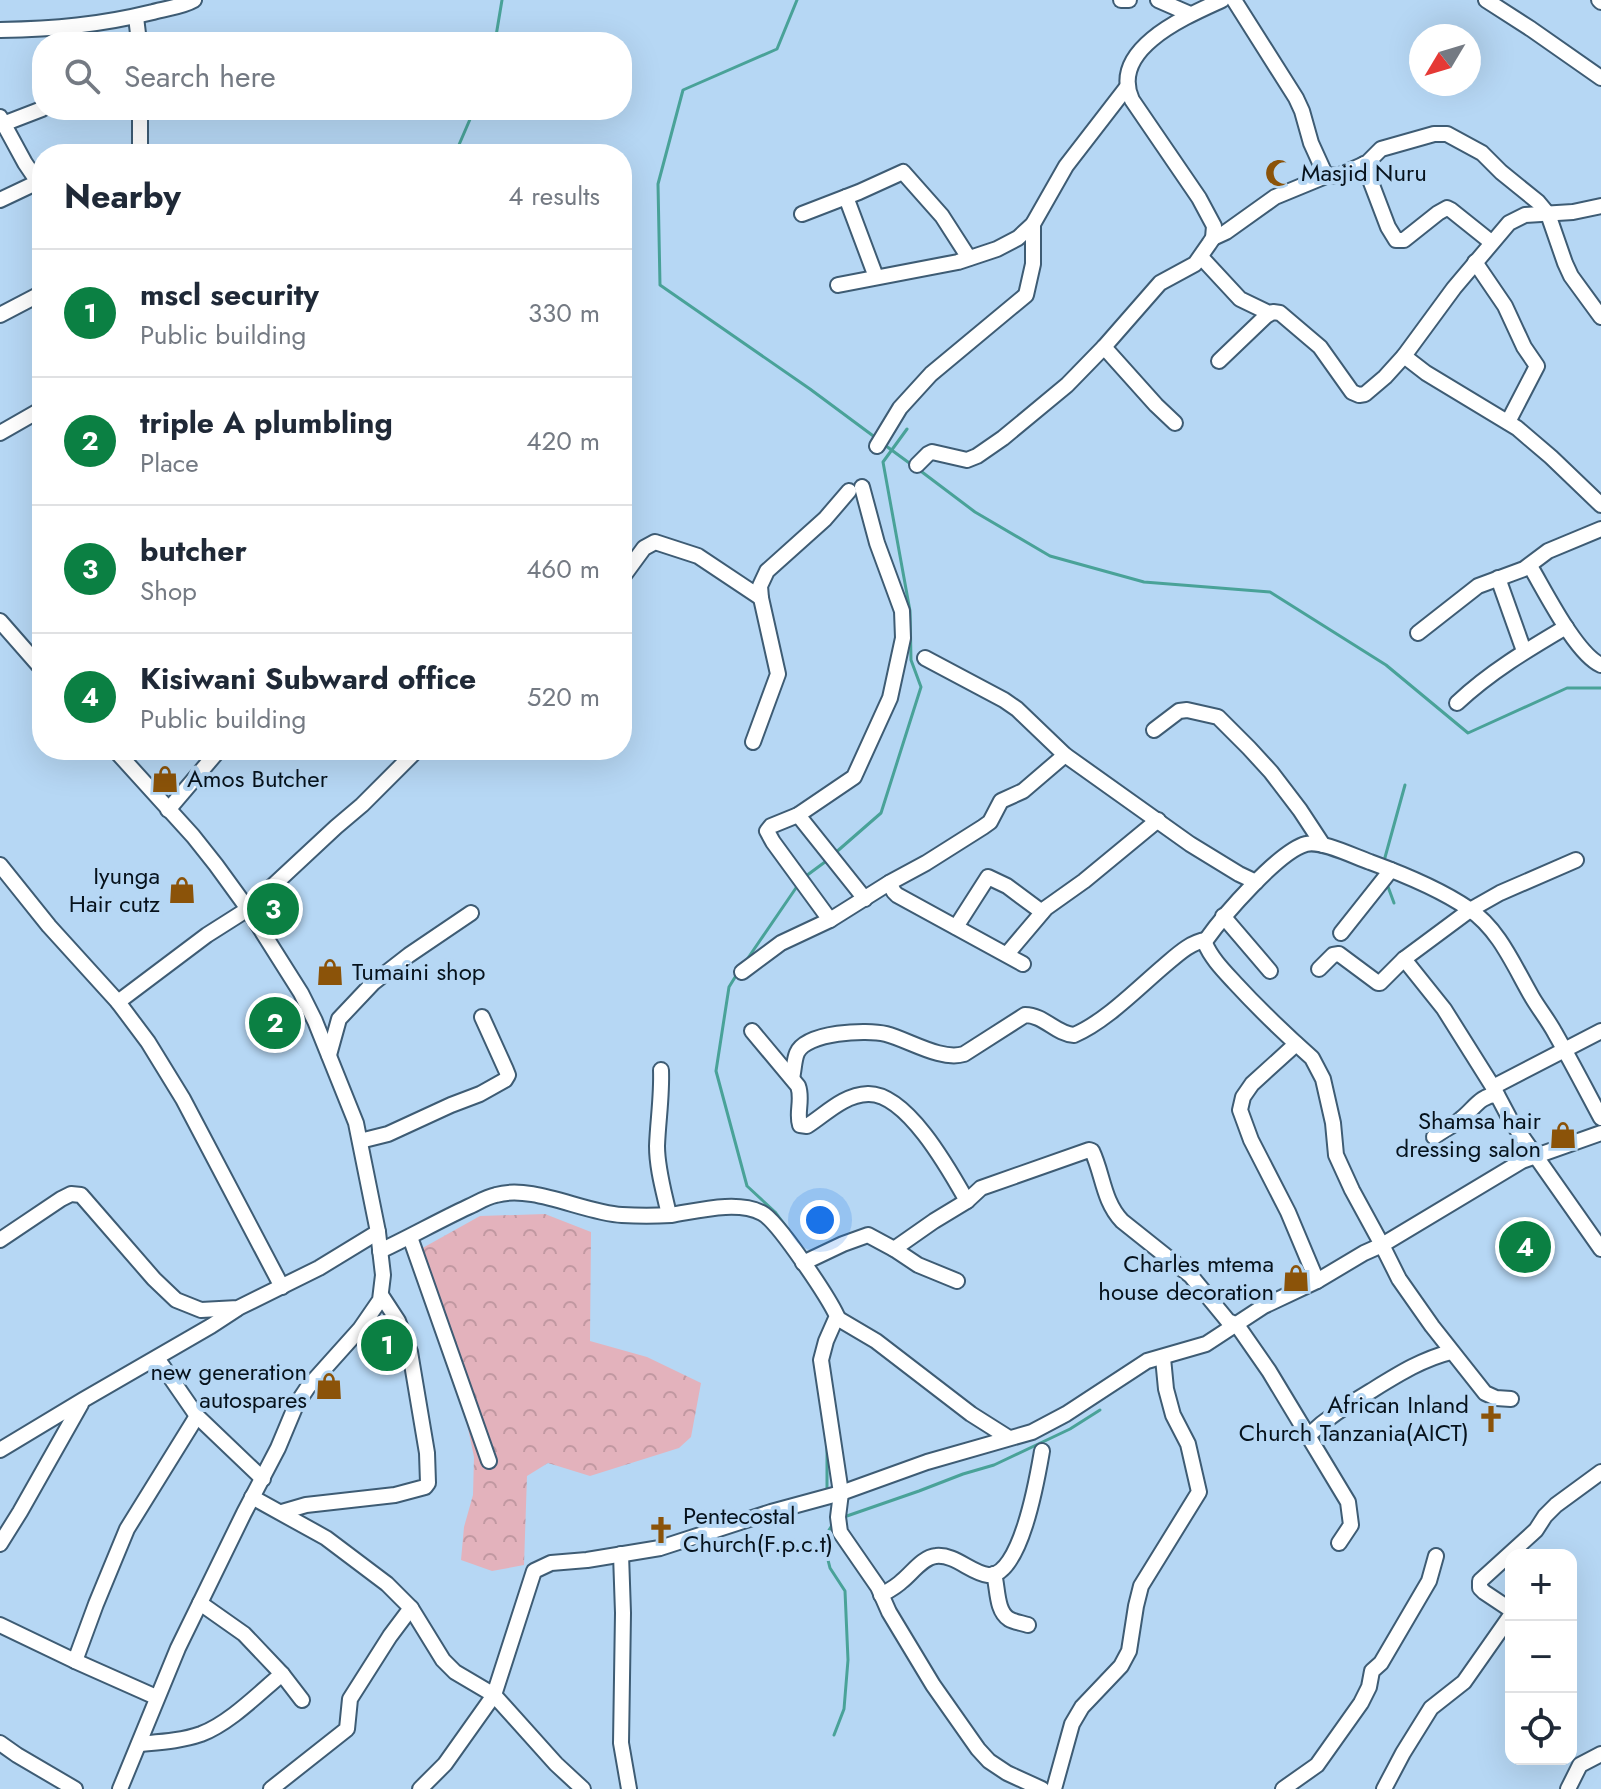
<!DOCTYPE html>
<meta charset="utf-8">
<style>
:root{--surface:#fff;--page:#f2f2f3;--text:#1f2937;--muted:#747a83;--line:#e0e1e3;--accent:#0b8043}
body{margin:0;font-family:Jost,sans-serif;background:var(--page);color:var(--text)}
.controls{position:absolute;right:24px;bottom:24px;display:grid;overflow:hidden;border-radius:16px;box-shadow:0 8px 32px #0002}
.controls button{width:72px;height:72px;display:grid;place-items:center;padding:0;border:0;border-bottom:2px solid var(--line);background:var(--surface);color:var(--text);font:40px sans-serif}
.compass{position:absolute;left:1409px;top:24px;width:72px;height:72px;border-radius:50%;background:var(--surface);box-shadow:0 8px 32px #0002;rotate:232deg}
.you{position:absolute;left:820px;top:1220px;width:28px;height:28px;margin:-20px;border:6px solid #fff;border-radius:50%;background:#1a73e8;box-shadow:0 0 0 12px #1a73e833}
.badge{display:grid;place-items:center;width:52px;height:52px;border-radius:50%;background:var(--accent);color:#fff;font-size:26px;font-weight:700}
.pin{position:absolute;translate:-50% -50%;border:4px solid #fff;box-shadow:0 2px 8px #0006}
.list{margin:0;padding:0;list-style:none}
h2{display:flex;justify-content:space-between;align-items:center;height:104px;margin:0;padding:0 32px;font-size:34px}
h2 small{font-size:26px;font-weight:400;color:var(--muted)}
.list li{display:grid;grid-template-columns:52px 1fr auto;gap:24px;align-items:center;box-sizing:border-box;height:128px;padding:0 32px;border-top:2px solid var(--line)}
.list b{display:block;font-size:30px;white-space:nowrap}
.list p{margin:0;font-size:26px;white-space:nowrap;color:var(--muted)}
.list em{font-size:26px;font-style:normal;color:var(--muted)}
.icon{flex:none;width:44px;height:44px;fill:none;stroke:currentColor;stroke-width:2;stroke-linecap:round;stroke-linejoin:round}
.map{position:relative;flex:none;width:1601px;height:1789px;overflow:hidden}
.search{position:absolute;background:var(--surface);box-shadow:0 8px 32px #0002;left:32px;top:32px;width:600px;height:88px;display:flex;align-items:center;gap:20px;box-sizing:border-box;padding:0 28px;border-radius:32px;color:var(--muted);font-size:30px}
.panel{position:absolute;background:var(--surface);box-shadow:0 8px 32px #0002;left:32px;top:144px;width:600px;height:616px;border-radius:32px}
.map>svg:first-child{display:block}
.forest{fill:url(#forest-crowns)}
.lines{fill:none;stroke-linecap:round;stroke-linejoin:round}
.stream{stroke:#49a298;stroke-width:3}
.minor-casing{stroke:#3e5c74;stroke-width:18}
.minor{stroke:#fff;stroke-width:14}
.labels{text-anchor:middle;stroke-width:8;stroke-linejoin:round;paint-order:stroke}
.poi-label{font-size:24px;fill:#06121c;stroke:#b6d7f4;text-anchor:end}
</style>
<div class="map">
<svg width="1601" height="1789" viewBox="0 0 1601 1789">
<defs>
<pattern id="forest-crowns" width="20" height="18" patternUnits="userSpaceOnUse" patternTransform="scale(2)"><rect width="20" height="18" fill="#e3b2bc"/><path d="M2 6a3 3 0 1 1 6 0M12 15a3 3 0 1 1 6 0" fill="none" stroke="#c198a1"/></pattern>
</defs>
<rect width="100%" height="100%" fill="#b6d7f4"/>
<!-- forest -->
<path class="forest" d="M545 1214 591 1232 590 1341 647 1357 701 1383 691 1437 679 1448 590 1476 548 1463 527 1476 524 1565 492 1571 461 1560 464 1527 473 1495 474 1457 465 1414 448 1358 419 1250 480 1216Z"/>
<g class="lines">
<!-- stream -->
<g class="stream">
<path d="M797 0 777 49 683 90 658 184 660 285 810 389 876 438"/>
<path d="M495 42 502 0"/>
<path d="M455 154 474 110"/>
<path d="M882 443 912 465"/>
<path d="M918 469 975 512 1050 556 1144 582 1270 592 1386 665 1468 733 1567 688H1601"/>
<path d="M834 854 881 813 921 687 911 660 910 611 883 462 907 429"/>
<path d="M1384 861 1405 785"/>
<path d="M806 876 829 859"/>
<path d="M1387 884 1394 903"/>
<path d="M746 961 798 885"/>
<path d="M737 974 729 987 716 1071 747 1186 775 1212 798 1243"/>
<path d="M827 1492V1448"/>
<path d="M844 1517 919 1491 963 1474 994 1465 1070 1429 1100 1410"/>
<path d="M834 1522 823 1540 830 1568 845 1591 848 1660 844 1709 834 1735"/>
</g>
<!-- minor casing -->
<g class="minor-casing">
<g id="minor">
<path d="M1121 0H1129"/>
<path d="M1158 0 1190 14"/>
<path d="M1234 0 1296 98 1302 111 1311 143 1326 176"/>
<path d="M1486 0 1531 29 1601 78"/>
<path d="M1599 0 1601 2"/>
<path d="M136 17 139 42"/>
<path d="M0 30C55 29 100 25 153 12 167 8 182 7 194 0"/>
<path d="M140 110V154"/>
<path d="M0 117 25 163 42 188"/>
<path d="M3 124 42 109"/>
<path d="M1364 164 1388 227 1396 240H1404L1438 213 1447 208 1451 210 1491 242"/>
<path d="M846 197 876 277"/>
<path d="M0 200 38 182"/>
<path d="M802 214 859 192 903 172 942 216 969 258"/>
<path d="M1213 238 1226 232 1275 197 1326 176 1340 175 1367 163 1381 149 1434 134H1447L1482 153 1501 172 1538 202 1548 214 1565 263 1571 276 1601 317"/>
<path d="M1201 257 1240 299 1269 313"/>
<path d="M1475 262 1505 306 1524 347 1537 366 1508 422"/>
<path d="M838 285 958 262 997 249 1018 238 1033 224 1066 166 1127 87"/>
<path d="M0 315 42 293"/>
<path d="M1104 347 1156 405 1175 423"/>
<path d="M1404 356 1426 373 1517 428 1551 457 1601 505"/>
<path d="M1219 361 1266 316 1273 312 1280 313 1320 347 1352 392 1359 395 1365 394 1385 377 1404 356 1454 288 1509 223 1525 215 1573 212 1601 206"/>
<path d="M0 433 42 409"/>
<path d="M877 446 900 408 931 374 1026 295 1033 264V224"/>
<path d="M917 465 928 454 932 452 967 460 977 456 1003 438 1067 385 1104 347 1160 283 1195 264 1209 244 1213 238 1214 226 1199 198 1132 100C1108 49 1187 16 1222 0"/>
<path d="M1530 566C1545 591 1576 654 1601 665"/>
<path d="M622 578 644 548 655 542 698 556 761 598"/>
<path d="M1498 578 1524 651"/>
<path d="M0 621 42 669"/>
<path d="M1418 633 1478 586 1524 569 1548 551 1601 529"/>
<path d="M925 658 1004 700 1017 709 1065 755 1190 844 1239 874 1256 882"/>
<path d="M1457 703C1490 672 1527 650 1566 627"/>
<path d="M1154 730 1179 711 1187 710 1218 717 1249 748 1271 772 1300 810 1323 845"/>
<path d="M753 742 778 674 761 598 760 586 767 571 825 519 849 491"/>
<path d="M115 750 193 836 216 865 248 909 301 993 315 1021 356 1123 378 1232 383 1275 380 1300 360 1329 308 1387 296 1405 278 1448 244 1513 178 1648 120 1789"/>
<path d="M168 810 219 750"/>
<path d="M798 815 865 899"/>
<path d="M0 865 49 926 118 1002 148 1042 183 1099 282 1287"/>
<path d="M889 883 894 892 897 895 1023 964"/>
<path d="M1223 916 1270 971"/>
<path d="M830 920 773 842 767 831 771 826 798 815 854 777 890 698 903 638 902 611 877 543 862 487"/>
<path d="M956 927 988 877 1007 886 1042 912"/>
<path d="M1341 933 1391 870"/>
<path d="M1007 954 1046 908 1084 881 1158 820"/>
<path d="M1404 959 1444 1009 1493 1087 1511 1121 1601 1249"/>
<path d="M1319 969 1333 955 1339 954 1378 983H1380L1404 959 1470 910 1500 893 1576 860"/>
<path d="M742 972 781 943 830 920 889 883 926 863 983 827 990 822 1001 801 1023 791 1065 755"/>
<path d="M118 1002 207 935 248 909 336 827 362 805 417 750"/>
<path d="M752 1031 798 1086C803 1099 796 1113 800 1125L807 1126C826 1114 843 1095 868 1094 907 1093 950 1171 967 1201"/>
<path d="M1296 1044 1252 1084 1243 1097 1240 1110 1251 1140 1288 1212 1317 1281"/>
<path d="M329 1055 339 1019 373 983 409 955 471 913"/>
<path d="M661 1070C662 1096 658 1120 657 1146 657 1169 664 1192 669 1215"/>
<path d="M792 1078C794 1070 794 1060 797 1053 806 1032 867 1029 886 1034 909 1040 941 1061 964 1054L1025 1015C1044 1015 1056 1034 1074 1035 1105 1022 1138 988 1164 966 1176 956 1190 942 1206 940"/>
<path d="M1493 1087 1601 1031"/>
<path d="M1434 1137C1443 1130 1453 1126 1461 1119 1474 1109 1480 1095 1497 1095"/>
<path d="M360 1141 388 1134 451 1105 480 1094 505 1080 508 1075 506 1070 482 1017"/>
<path d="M410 1237 489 1461"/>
<path d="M0 1240 61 1199 71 1194 81 1195 154 1279 176 1300 201 1310 238 1308 319 1268 378 1232"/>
<path d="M894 1249 934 1221 967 1201 981 1188 1089 1150 1092 1151C1103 1174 1103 1201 1122 1221L1191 1276 1228 1321 1237 1325 1269 1371 1348 1502 1351 1525 1339 1543"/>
<path d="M380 1251C410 1237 438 1221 468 1207 477 1203 486 1197 496 1195 532 1184 584 1213 622 1215 638 1216 655 1216 671 1215 697 1211 737 1200 762 1213 778 1221 828 1297 837 1316L826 1341 821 1360 841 1493 838 1517 840 1532 878 1587 889 1612 933 1685 978 1749 989 1761 1007 1773 1042 1789"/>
<path d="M803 1263 843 1244 868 1235 894 1249 918 1265 957 1281"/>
<path d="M837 1318 876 1341 971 1414 1009 1438"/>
<path d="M157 1358 197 1416 263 1479"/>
<path d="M1511 1399 1496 1398 1485 1393 1432 1326 1399 1279 1382 1245 1352 1190 1336 1155 1333 1123 1323 1079 1312 1058C1285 1034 1259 1009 1235 983 1224 971 1211 958 1205 943L1206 940C1223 916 1279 851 1306 844 1322 840 1355 857 1370 862 1403 874 1440 889 1469 909 1499 929 1514 966 1532 997 1539 1009 1548 1020 1555 1033 1571 1061 1586 1090 1601 1118"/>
<path d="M1309 1435C1329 1416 1348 1405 1371 1391 1397 1375 1422 1359 1451 1352"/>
<path d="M0 1450 83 1400 211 1326 237 1309"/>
<path d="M252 1497 326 1538 387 1584 411 1608 443 1660 455 1672 494 1695 556 1764 583 1789"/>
<path d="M282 1512 306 1505 395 1495 425 1487 428 1483 427 1453 410 1352 398 1321 381 1295"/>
<path d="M0 1544 20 1512 81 1404"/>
<path d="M621 1554 623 1613 621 1743 629 1789"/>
<path d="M994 1574C998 1588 996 1611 1009 1619 1014 1622 1022 1623 1028 1625"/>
<path d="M881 1595C888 1591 896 1587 902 1581 912 1573 923 1557 936 1556 955 1554 971 1573 988 1575 1021 1578 1038 1474 1042 1451"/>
<path d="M200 1603 244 1634 282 1674 302 1700"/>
<path d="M1511 1610 1484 1592 1480 1588V1581L1536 1530 1545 1516 1556 1505 1601 1472"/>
<path d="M0 1625 75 1661 156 1697"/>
<path d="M75 1661 96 1604 127 1529 197 1416"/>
<path d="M0 1743 17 1755 75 1789"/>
<path d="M139 1744C160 1742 181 1741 201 1734 230 1723 259 1693 282 1674"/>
<path d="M271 1789 347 1729 350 1699 390 1636 411 1608"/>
<path d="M420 1789 445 1764 494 1695 534 1571 551 1563 587 1560 660 1548 771 1512 841 1493 927 1462 1032 1432 1066 1414 1147 1361 1206 1344 1264 1306 1317 1281 1364 1253 1382 1245 1522 1161 1601 1133"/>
<path d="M1054 1789 1072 1724 1082 1707 1121 1666 1129 1651 1136 1606 1141 1586 1199 1492 1188 1444 1173 1415 1166 1389 1163 1358"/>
<path d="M1283 1789 1317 1765 1361 1703 1369 1687 1372 1671 1381 1663 1429 1581 1436 1556"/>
<path d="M1384 1789 1403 1753 1431 1708 1464 1682 1511 1615"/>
<path d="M1568 1789 1580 1765 1601 1754"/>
</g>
</g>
<!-- minor -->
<use href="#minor" class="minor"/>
</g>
<!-- icons -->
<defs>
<g id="mosque-bare" transform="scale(2.16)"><path d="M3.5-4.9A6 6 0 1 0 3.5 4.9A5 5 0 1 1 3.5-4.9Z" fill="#8b5309" stroke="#b6d7f4" stroke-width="2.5" paint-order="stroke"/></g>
<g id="shop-bare" transform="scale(2.16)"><path d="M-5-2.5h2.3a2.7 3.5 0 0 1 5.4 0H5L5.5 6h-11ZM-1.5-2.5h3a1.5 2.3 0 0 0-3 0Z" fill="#8b5309" stroke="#b6d7f4" stroke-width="2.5" paint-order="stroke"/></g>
<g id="church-bare" transform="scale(2.16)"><path d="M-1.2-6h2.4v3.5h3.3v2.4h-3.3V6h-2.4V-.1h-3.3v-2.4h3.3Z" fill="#8b5309" stroke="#b6d7f4" stroke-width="2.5" paint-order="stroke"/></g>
</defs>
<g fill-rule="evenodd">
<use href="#mosque-bare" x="1279" y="173"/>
<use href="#shop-bare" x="165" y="779"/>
<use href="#shop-bare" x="182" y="890"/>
<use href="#shop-bare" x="330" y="972"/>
<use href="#shop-bare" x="1563" y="1135"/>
<use href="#shop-bare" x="1296" y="1278"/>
<use href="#shop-bare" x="329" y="1386"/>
<use href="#church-bare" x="1491" y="1419"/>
<use href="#church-bare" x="661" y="1530"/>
</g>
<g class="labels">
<!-- poi labels -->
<g class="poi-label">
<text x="1301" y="181" text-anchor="start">Masjid Nuru</text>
<text x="187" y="787" text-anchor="start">Amos Butcher</text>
<text x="160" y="884">Iyunga<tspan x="160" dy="28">Hair cutz</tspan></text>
<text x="352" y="980" text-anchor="start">Tumaini shop</text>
<text x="1541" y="1129">Shamsa hair<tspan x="1541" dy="28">dressing salon</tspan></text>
<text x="1274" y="1272">Charles mtema<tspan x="1274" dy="28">house decoration</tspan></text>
<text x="307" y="1380">new generation<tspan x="307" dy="28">autospares</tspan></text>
<text x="1469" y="1413">African Inland<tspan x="1469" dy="28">Church Tanzania(AICT)</tspan></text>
<text x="683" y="1524" text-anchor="start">Pentecostal<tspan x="683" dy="28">Church(F.p.c.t)</tspan></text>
</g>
</g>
</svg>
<div class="controls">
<button>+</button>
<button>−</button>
<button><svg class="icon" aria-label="locate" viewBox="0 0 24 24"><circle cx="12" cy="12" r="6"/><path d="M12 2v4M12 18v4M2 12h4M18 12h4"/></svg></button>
</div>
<svg class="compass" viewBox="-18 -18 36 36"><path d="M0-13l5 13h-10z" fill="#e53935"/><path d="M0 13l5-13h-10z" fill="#747a83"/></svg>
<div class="you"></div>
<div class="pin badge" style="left:387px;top:1345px">1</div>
<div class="pin badge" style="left:275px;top:1023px">2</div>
<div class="pin badge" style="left:273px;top:909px">3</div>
<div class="pin badge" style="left:1525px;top:1247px">4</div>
<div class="search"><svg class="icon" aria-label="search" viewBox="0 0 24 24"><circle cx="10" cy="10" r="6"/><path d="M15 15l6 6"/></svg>Search here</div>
<section class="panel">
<h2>Nearby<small>4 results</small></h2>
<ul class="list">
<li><span class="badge">1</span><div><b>mscl security</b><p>Public building</p></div><em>330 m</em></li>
<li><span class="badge">2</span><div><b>triple A plumbling</b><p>Place</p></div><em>420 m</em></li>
<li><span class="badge">3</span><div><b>butcher</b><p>Shop</p></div><em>460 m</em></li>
<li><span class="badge">4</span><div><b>Kisiwani Subward office</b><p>Public building</p></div><em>520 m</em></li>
</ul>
</section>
</div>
